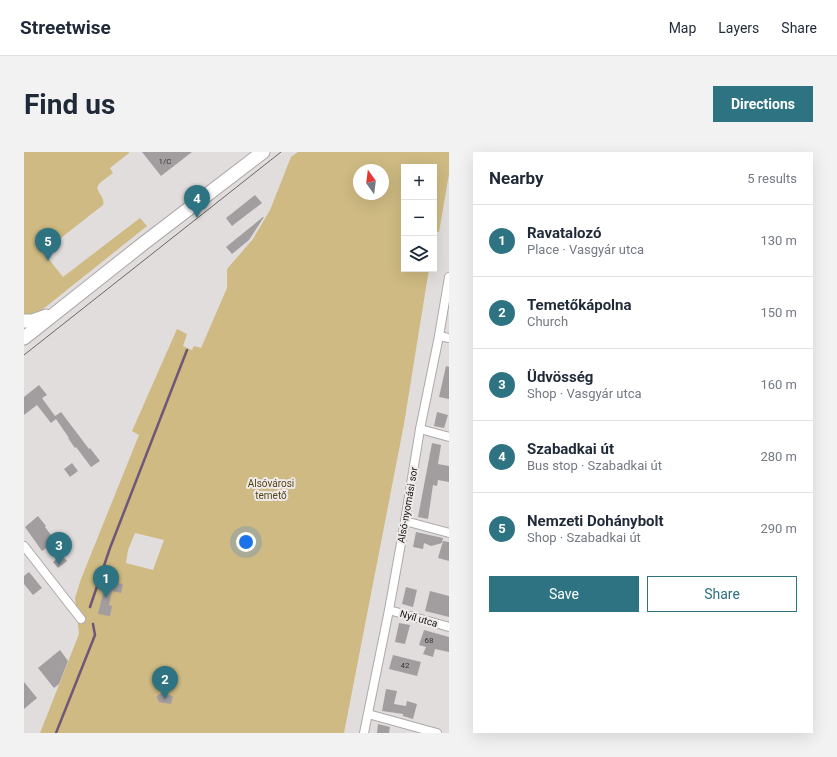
<!DOCTYPE html>
<meta charset="utf-8">
<style>
:root{--surface:#fff;--page:#f2f2f3;--text:#1f2937;--muted:#747a83;--line:#e0e1e3;--accent:#2e7381}
body{margin:0;font-family:Roboto,sans-serif;background:var(--page);color:var(--text)}
.controls{position:absolute;right:12px;top:12px;display:grid;overflow:hidden;border-radius:0px;box-shadow:0 4px 16px #0002}
.controls button{width:36px;height:36px;display:grid;place-items:center;padding:0;border:0;border-bottom:1px solid var(--line);background:var(--surface);color:var(--text);font:20px sans-serif}
.compass{position:absolute;left:329px;top:12px;width:36px;height:36px;border-radius:50%;background:var(--surface);box-shadow:0 4px 16px #0002;rotate:346deg}
.you{position:absolute;left:222px;top:390px;width:14px;height:14px;margin:-10px;border:3px solid #fff;border-radius:50%;background:#1a73e8;box-shadow:0 0 0 6px #1a73e833}
.badge{display:grid;place-items:center;width:26px;height:26px;border-radius:50%;background:var(--accent);color:#fff;font-size:13px;font-weight:700}
.pin{position:absolute;translate:-50% -33px;filter:drop-shadow(0 1px 2px #0008)}
.pin::after{content:'';position:absolute;top:21px;width:14px;height:12px;background:inherit;clip-path:polygon(0 0,100% 0,50% 100%)}
.list{margin:0;padding:0;list-style:none}
h2{display:flex;justify-content:space-between;align-items:center;height:52px;margin:0;padding:0 16px;font-size:17px}
h2 small{font-size:13px;font-weight:400;color:var(--muted)}
.list li{display:grid;grid-template-columns:26px 1fr auto;gap:12px;align-items:center;box-sizing:border-box;height:72px;padding:0 16px;border-top:1px solid var(--line)}
.list b{display:block;font-size:15px;white-space:nowrap}
.list p{margin:0;font-size:13px;white-space:nowrap;color:var(--muted)}
.list em{font-size:13px;font-style:normal;color:var(--muted)}
.actions{display:flex;gap:8px;padding:12px 16px}
.actions a{flex:1;padding:9px 0;border:1px solid var(--accent);border-radius:0px;text-align:center;font-size:14px;color:var(--accent)}
.actions .main{background:var(--accent);color:#fff}
.icon{flex:none;width:22px;height:22px;fill:none;stroke:currentColor;stroke-width:2;stroke-linecap:round;stroke-linejoin:round}
.map{position:relative;flex:none;width:425px;height:581px;overflow:hidden;border-radius:0px}
header{display:flex;align-items:center;gap:24px;box-sizing:border-box;height:56px;padding:0 20px;background:var(--surface);border-bottom:1px solid var(--line)}
header strong{font-size:19px}
nav{display:flex;gap:22px;margin-inline-start:auto;font-size:14px}
.intro{display:flex;align-items:center;justify-content:space-between;box-sizing:border-box;height:96px;padding:0 24px}
h1{margin:0;font-size:28px}
.button{padding:10px 18px;border-radius:0px;background:var(--accent);color:#fff;font-size:14px;font-weight:700}
main{display:flex;gap:24px;padding:0 24px}
aside{flex:1;background:var(--surface);border-radius:0px;box-shadow:0 4px 16px #0002}
.map>svg:first-child{display:block}
.green{fill:#ceba82;fill-rule:evenodd}
.lines{fill:none;stroke-linecap:round;stroke-linejoin:round}
.stream{stroke:#6e5778;stroke-width:2.5}
.building{fill:#a29e9f}
.minor-casing{stroke:#aea9a9;stroke-width:10}
.primary-casing{stroke:#aea9a9;stroke-width:15}
.minor{stroke:#fff;stroke-width:8}
.primary{stroke:#fff;stroke-width:13}
.tram{stroke:#696666;stroke-width:1}
.labels{text-anchor:middle;stroke-width:4;stroke-linejoin:round;paint-order:stroke}
.number-label{font-size:8px;fill:#383535}
.park-label{font-size:10px;fill:#544518;stroke:#efeaea}
.street-label{font-size:10px;fill:#141212;stroke:#efeaea}
</style>
<header>
<strong>Streetwise</strong>
<nav><a>Map</a><a>Layers</a><a>Share</a></nav>
</header>
<div class="intro"><h1>Find us</h1><a class="button">Directions</a></div>
<main>
<div class="map">
<svg width="425" height="581" viewBox="0 0 425 581">
<rect width="100%" height="100%" fill="#e2dddd"/>
<!-- green -->
<g class="green">
<path d="M0 0H105V1L86 16 89 21C85 24 79 28 75 32 69 39 82 44 79 53L19 100 39 125 116 66 123 74 9 165 0 163Z"/>
<path d="M274 0H425V22L415 80H411L410 84V15H380V117H405L380 272 320 581H16L55 482 51 446 57 427 115 283 108 279 153 177 163 182 159 194 168 198 170 194 177 196 203 136V117L229 87 246 58 267 5ZM335 18H359V42H335ZM111 381 140 388 129 418 102 411 104 398Z"/>
</g>
<g class="lines">
<!-- stream -->
<g class="stream">
<path d="M66 455 86 396 163 198"/>
<path d="M32 581 71 483 69 472"/>
</g>
</g>
<!-- building -->
<g class="building">
<path d="M118 0H168L137 24Z"/>
<path d="M231 43 238 51 208 74 202 66Z"/>
<path d="M239 65H240L225 88 208 102 202 95Z"/>
<path d="M422 214 425 215V247L415 245Z"/>
<path d="M15 233 23 243 18 246 31 264 37 260 65 297 66 296 76 309 67 315 52 295 51 296 44 286H45L32 267 27 271 13 253 0 263V245Z"/>
<path d="M413 260 424 263 420 276 410 274Z"/>
<path d="M408 291 417 293 414 312 425 314V330L414 328 413 334 409 333 404 367 394 365Z"/>
<path d="M48 311 54 319 46 325 40 317Z"/>
<path d="M14 364 22 374 21 375 33 391 24 399 22 396 18 399 1 375Z"/>
<path d="M392 380 419 386 418 391 407 394 400 391 399 397 389 395Z"/>
<path d="M419 389 425 390V409L414 406Z"/>
<path d="M38 403 43 409 34 416 29 410Z"/>
<path d="M5 420 18 436 9 443 0 432V424Z"/>
<path d="M82 429 99 432 97 441 88 439 85 453 88 454 86 464 74 462Z"/>
<path d="M382 435 393 438 389 455 378 452Z"/>
<path d="M406 439 425 444V465L401 459Z"/>
<path d="M375 471 386 473 381 492 371 490Z"/>
<path d="M400 478 425 485V500L411 497 409 505 399 502 402 495 395 493Z"/>
<path d="M36 498 44 509 35 532 30 536 14 516Z"/>
<path d="M369 503 397 510 393 524 365 517Z"/>
<path d="M0 530 13 546 0 557Z"/>
<path d="M362 537 373 539 370 552 382 554 383 549 393 552 389 567 379 564V562L358 559Z"/>
<path d="M137 541 149 544 147 552 135 550 133 546V544Z"/>
<path d="M354 572 366 575 365 581H353Z"/>
</g>
<g class="lines">
<!-- minor casing -->
<g class="minor-casing">
<g id="minor">
<path d="M415 184 425 186"/>
<path d="M396 277 425 285"/>
<path d="M381 369 425 381"/>
<path d="M0 394 57 467"/>
<path d="M365 458 425 475"/>
<path d="M344 562 413 581"/>
<path d="M340 581 365 458 381 369 396 277 415 184 425 125"/>
</g>
</g>
<!-- primary casing -->
<g class="primary-casing">
<g id="primary">
<path d="M0 169H8L22 164"/>
<path d="M0 186 120 91 239 0"/>
</g>
</g>
<!-- minor -->
<use href="#minor" class="minor"/>
<!-- primary -->
<use href="#primary" class="primary"/>
<!-- tram -->
<path class="tram" d="M0 203 257 0"/>
</g>
<g class="labels">
<!-- number labels -->
<g class="number-label">
<text x="141" y="12">1/C</text>
<text x="405" y="491">68</text>
<text x="381" y="516">42</text>
</g>
<!-- park labels -->
<g class="park-label">
<text x="247" y="335">Alsóvárosi<tspan x="247" dy="12">temető</tspan></text>
</g>
<!-- street labels -->
<g class="street-label">
<text transform="translate(383 353) rotate(-80)" y="4">Alsó-nyomási sor</text>
<text transform="translate(395 466) rotate(16)" y="4">Nyíl utca</text>
</g>
</g>
</svg>
<div class="controls">
<button>+</button>
<button>−</button>
<button><svg class="icon" aria-label="layers" viewBox="0 0 24 24"><path d="M12 4l9 5-9 5-9-5zM3 14l9 5 9-5"/></svg></button>
</div>
<svg class="compass" viewBox="-18 -18 36 36"><path d="M0-13l5 13h-10z" fill="#e53935"/><path d="M0 13l5-13h-10z" fill="#747a83"/></svg>
<div class="you"></div>
<div class="pin badge" style="left:82px;top:446px">1</div>
<div class="pin badge" style="left:141px;top:547px">2</div>
<div class="pin badge" style="left:35px;top:413px">3</div>
<div class="pin badge" style="left:173px;top:66px">4</div>
<div class="pin badge" style="left:24px;top:109px">5</div>
</div>
<aside>
<h2>Nearby<small>5 results</small></h2>
<ul class="list">
<li><span class="badge">1</span><div><b>Ravatalozó</b><p>Place · Vasgyár utca</p></div><em>130 m</em></li>
<li><span class="badge">2</span><div><b>Temetőkápolna</b><p>Church</p></div><em>150 m</em></li>
<li><span class="badge">3</span><div><b>Üdvösség</b><p>Shop · Vasgyár utca</p></div><em>160 m</em></li>
<li><span class="badge">4</span><div><b>Szabadkai út</b><p>Bus stop · Szabadkai út</p></div><em>280 m</em></li>
<li><span class="badge">5</span><div><b>Nemzeti Dohánybolt</b><p>Shop · Szabadkai út</p></div><em>290 m</em></li>
</ul>
<div class="actions"><a class="main">Save</a><a>Share</a></div>
</aside>
</main>
